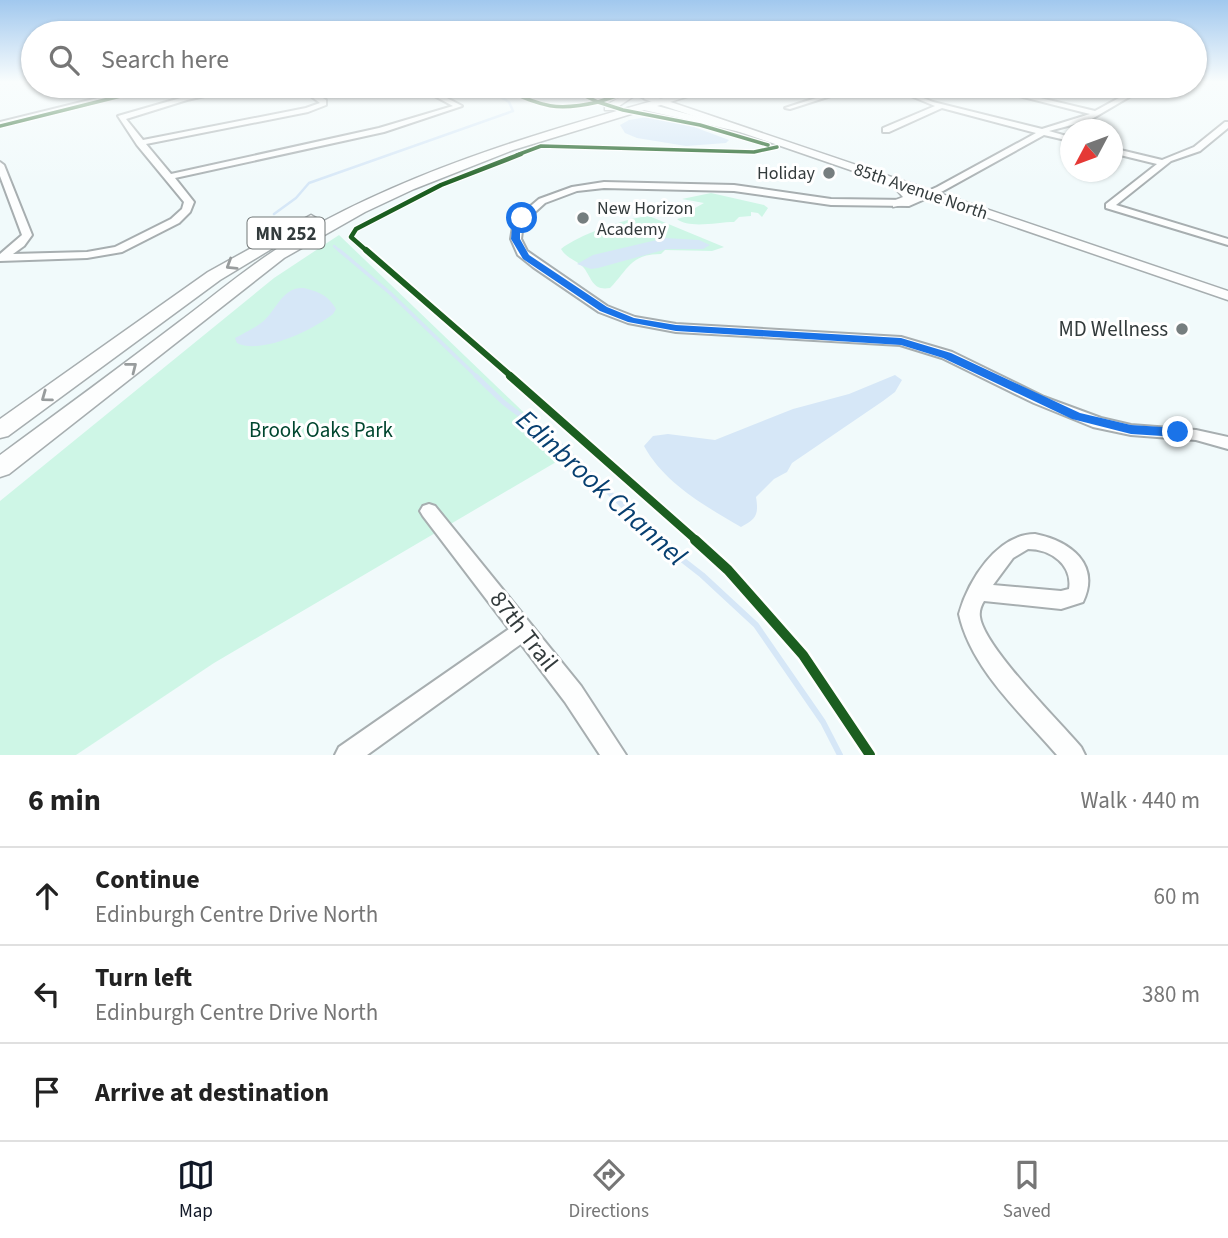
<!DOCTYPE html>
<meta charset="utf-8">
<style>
:root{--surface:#fff;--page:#f2f2f2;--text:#222;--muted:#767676;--line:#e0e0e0;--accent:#111827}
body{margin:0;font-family:"Source Sans 3",sans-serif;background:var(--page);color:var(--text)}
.compass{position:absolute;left:1060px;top:119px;width:63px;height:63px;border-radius:50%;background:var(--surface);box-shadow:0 2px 5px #0004;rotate:229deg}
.stop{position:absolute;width:21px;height:21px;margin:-16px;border:5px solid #1a73e8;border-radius:50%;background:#fff}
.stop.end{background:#1a73e8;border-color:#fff;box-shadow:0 2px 7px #0008}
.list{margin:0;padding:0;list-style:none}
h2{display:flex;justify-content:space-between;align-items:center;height:91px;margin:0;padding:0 28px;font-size:30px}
h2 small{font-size:23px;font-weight:400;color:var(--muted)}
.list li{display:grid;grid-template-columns:46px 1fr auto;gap:21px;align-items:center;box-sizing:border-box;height:98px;padding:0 28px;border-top:2px solid var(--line)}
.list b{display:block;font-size:26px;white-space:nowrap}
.list p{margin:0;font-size:23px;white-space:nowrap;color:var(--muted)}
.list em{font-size:23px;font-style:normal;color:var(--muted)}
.icon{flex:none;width:38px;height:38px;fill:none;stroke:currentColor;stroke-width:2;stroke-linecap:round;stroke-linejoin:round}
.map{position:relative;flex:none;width:1228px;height:755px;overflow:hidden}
.search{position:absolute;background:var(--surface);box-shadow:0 2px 5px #0004;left:21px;right:21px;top:21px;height:77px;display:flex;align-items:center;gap:18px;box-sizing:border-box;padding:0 24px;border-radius:38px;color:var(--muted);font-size:26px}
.sheet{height:385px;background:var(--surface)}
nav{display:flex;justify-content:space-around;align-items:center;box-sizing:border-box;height:98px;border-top:2px solid var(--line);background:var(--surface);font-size:19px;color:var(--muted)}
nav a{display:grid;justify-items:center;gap:4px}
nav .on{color:var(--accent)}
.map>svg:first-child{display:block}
.green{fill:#cef6e6}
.water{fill:#d6e7f7}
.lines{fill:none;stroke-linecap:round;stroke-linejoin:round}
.stream-far3{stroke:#d6e7f7;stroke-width:2.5}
.stream-far2{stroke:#d6e7f7;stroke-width:3.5}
.stream-far1{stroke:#d6e7f7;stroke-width:5}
.stream{stroke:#d6e7f7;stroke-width:6}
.minor-casing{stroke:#a7aeb0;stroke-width:4}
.major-casing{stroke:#a7aeb0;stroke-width:3}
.highway-casing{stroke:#a7aeb0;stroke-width:3}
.minor{fill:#fdfefe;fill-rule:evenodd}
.major{fill:#fdfefe;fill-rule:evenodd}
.highway{fill:#fdfefe;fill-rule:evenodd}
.cycleway-far4-casing{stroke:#fff;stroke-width:6}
.cycleway-far3-casing{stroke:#fff;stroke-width:7}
.cycleway-far2-casing{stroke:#fff;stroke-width:10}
.cycleway-far1-casing{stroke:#fff;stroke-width:12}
.cycleway-casing{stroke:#fff;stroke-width:15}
.cycleway-far4{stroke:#1b5e20;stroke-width:3.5}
.cycleway-far3{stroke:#1b5e20;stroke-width:4.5}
.cycleway-far2{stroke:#1b5e20;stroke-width:6}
.cycleway-far1{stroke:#1b5e20;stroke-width:8}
.cycleway{stroke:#1b5e20;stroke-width:10}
.oneway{stroke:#989c9d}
.route{fill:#1a73e8}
.poi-dot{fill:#767e7f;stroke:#fff;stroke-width:2.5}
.labels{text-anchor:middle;stroke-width:6;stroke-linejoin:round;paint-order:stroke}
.far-poi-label{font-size:18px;fill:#333b3c;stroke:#fff;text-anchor:end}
.far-street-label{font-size:18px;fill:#333b3c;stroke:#fff}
.shield{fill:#fff;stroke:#707676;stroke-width:2}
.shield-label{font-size:19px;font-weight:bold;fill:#333b3c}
.poi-label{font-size:21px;fill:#333b3c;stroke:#fff;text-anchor:end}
.park-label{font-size:21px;fill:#00462f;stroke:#fff}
.near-street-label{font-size:24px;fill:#333b3c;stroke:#fff}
.near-water-label{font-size:28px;font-style:italic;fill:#073f70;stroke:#fff}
</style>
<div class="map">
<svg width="1228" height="755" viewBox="0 0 1228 755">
<rect width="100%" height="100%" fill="#f1fafb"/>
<!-- green -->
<g class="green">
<path d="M711 193 764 205 768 208 762 217 758 213 751 212V216L739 217 734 222C718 222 689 229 677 219L692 215 695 208 704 203 682 199Z"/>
<path d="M649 216 724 247 712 251 665 250 661 254C630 254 628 270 610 288 593 291 592 279 584 268 577 260 567 259 561 249 578 235 626 218 649 216Z"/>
<path d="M339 235 568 455 214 663 76 755H0V501L274 278Z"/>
</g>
<!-- water -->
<g class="water">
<path d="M647 117 694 127 729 140 726 143 686 146 637 138 625 133 620 125 629 120Z"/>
<path d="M665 238 699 240 710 245 703 249H667L598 268 591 269 577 264 593 255Z"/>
<path d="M304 288C319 292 328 295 336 309L333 314C313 330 261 355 237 343L235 338C244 333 253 329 261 323 276 312 282 286 304 288Z"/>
<path d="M895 375 902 380 895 392 883 401 792 463 787 472 774 479 756 497C759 515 756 519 741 527 705 506 664 483 644 446L653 436 668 434 715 440 793 409 849 394Z"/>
</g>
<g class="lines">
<!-- stream-far3 -->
<g class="stream-far3">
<path d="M274 214 296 198 309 183 513 111 509 102 482 86"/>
<path d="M334 246 341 252"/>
</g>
<!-- stream-far2 -->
<path class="stream-far2" d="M339 250 390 293 477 377"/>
<!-- stream-far1 -->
<path class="stream-far1" d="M476 376 503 402 559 444 659 541"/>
<!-- stream -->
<path class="stream" d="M657 540 702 575 756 625 823 722 840 755"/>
<!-- minor casing -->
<g class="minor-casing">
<g id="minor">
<path d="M62 86C80 85 100 92 117 93 129 93 142 85 155 86L0 126V122L110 95Z"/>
<path d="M238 86H249L187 100 126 119 143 140 306 108 320 103 297 86H304L326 100V105L308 112 146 144 171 174 379 128 453 106 416 86H424L462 106 384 132 175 178 194 202 190 212 179 223 122 252 87 258 0 261V254L22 235 0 176V162L4 165 32 235 24 246 13 254 87 252 115 247 171 219 182 209 184 202 137 145 118 116 184 97Z"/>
<path d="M612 86H621L650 97 645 98Z"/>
<path d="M853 86H862L790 109 785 108Z"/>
<path d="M887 86H895L933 102 1042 129 1090 114 980 86H990L1095 111 1141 86H1148L1090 120 1049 131 1070 137V141L1044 135 943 191 909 206 831 205 734 191 604 188 577 191 545 203 523 223 521 239 527 251 607 306 635 317 676 324 901 337 952 352 1044 397 1101 418 1131 425 1196 430 1228 437V449L1196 440 1131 435 1093 427 1034 403 942 358 900 345 676 332 628 323 599 312 533 267 518 255 511 239 514 220 539 199 572 187 604 182 734 185 831 199 908 200 937 187 1036 133 942 108 889 132H883V128L935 106Z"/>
<path d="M1225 122H1228V128L1200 151 1171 161 1116 205 1228 239V245L1106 208V204L1157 164 1112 153V148L1162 160 1194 147Z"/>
<path d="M429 504 435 506 581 686 626 755H600L565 702 521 644 367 755H335L339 747 509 629 423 516 420 511 423 506Z"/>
<path d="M1035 534C1070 541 1101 564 1083 602L1061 609 984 601C981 606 979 611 980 617 984 647 1059 721 1081 747L1085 755H1057C1022 714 971 669 959 614 968 581 997 534 1035 534ZM1028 549C1051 549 1073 565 1069 589L1061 591 993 585 1013 558Z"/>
</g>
</g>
<!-- major casing -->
<g class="major-casing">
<path id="major" d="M647 94 1228 291V300L910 191 915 196 911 203 893 207V201L903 197 891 184 644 99Z"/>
</g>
<!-- highway casing -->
<g class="highway-casing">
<g id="highway">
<path d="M607 86H618L634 96 613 110H605V106L622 96Z"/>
<path d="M707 86H722L657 106 745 129V133L644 110 513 150 414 189 365 212 284 258 9 474 0 477V455C60 411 120 367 179 322 220 291 259 258 304 232 429 161 569 124 707 86Z"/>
<path d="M311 215 318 219 316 222 220 280 8 436 0 438V419L208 272Z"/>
</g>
</g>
<!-- minor -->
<use href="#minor" class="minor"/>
<!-- major -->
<use href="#major" class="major"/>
<!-- highway -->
<use href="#highway" class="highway"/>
<!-- cycleway-far4 casing -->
<g class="cycleway-far4-casing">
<g id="cycleway-far4">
<path d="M497 86C539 104 551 113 598 102"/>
<path d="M600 90 616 96 598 102 585 96Z"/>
<path d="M598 102 623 110 700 125 768 145"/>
<path d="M0 126 161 86"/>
<path d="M517 155 541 146 754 152 777 147"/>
</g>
</g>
<!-- cycleway-far3 casing -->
<g class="cycleway-far3-casing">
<path id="cycleway-far3" d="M368 252 351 237 356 229 441 185 521 154"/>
</g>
<!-- cycleway-far2 casing -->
<g class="cycleway-far2-casing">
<path id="cycleway-far2" d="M366 250 512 377"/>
</g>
<!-- cycleway-far1 casing -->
<g class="cycleway-far1-casing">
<path id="cycleway-far1" d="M510 376 697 541"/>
</g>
<!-- cycleway casing -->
<g class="cycleway-casing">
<path id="cycleway" d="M695 540 728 570 803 655 870 755"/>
</g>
<!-- cycleway-far4 -->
<use href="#cycleway-far4" class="cycleway-far4"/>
<!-- cycleway-far3 -->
<use href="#cycleway-far3" class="cycleway-far3"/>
<!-- cycleway-far2 -->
<use href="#cycleway-far2" class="cycleway-far2"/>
<!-- cycleway-far1 -->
<use href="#cycleway-far1" class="cycleway-far1"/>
<!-- cycleway -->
<use href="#cycleway" class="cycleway"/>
</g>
<!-- one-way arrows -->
<defs><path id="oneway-chevron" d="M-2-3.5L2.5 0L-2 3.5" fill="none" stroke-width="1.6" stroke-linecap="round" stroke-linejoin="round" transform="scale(1.75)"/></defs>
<g class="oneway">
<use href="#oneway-chevron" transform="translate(231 265) rotate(148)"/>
<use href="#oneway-chevron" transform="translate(132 367) rotate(-38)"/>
<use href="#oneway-chevron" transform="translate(46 397) rotate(144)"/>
</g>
<!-- sky -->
<linearGradient id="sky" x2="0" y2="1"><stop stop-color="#a1c8ee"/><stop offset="0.44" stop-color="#f9fdfd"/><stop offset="1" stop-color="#f9fdfd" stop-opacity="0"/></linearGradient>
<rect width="1228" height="186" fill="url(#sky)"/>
<!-- route -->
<path class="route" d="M519 216 525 218 520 227V239L529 255 607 307 634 318 676 325 901 338 951 353 1080 413 1131 425 1178 428 1184 432 1178 437 1131 434 1072 419 943 358 901 345 676 331 628 322 600 311 523 259 511 239 512 227Z"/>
<!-- markers -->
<g class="poi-dot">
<circle cx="829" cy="173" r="7"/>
<circle cx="583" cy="218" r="7"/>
<circle cx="1182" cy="329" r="7"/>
</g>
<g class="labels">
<!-- far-poi labels -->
<g class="far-poi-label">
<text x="815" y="179">Holiday</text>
<text x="597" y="214" text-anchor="start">New Horizon<tspan x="597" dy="21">Academy</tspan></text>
</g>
<!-- far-street labels -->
<g class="far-street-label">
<text transform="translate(921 191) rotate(19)" y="6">85th Avenue North</text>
</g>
<!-- shield labels -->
<rect class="shield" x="247.5" y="217.5" width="77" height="31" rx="5"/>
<g class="shield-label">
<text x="286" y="240">MN 252</text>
</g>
<!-- poi labels -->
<g class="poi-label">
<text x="1168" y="336">MD Wellness</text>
</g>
<!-- park labels -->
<g class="park-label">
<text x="321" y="437">Brook Oaks Park</text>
</g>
<!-- near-street labels -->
<g class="near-street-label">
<text transform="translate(524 631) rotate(52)" y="8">87th Trail</text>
</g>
<!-- near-water labels -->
<g class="near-water-label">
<text transform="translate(602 487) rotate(42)" y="10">Edinbrook Channel</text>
</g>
</g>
</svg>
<svg class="compass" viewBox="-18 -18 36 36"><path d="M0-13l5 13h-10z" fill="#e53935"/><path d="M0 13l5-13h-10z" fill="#767676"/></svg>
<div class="stop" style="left:522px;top:218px"></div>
<div class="stop end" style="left:1178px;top:432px"></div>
<div class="search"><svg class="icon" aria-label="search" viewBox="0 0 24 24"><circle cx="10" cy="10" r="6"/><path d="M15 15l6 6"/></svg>Search here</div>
</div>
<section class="sheet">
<h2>6 min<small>Walk · 440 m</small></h2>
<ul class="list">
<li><svg class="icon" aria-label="ahead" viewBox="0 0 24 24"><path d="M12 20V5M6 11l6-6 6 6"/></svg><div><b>Continue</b><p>Edinburgh Centre Drive North</p></div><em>60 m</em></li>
<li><svg class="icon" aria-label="left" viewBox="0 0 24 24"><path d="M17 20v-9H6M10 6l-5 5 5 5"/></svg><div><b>Turn left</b><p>Edinburgh Centre Drive North</p></div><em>380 m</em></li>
<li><svg class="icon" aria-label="arrive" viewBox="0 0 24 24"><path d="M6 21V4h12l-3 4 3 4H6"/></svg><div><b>Arrive at destination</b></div></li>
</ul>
</section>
<nav>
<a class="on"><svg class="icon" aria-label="map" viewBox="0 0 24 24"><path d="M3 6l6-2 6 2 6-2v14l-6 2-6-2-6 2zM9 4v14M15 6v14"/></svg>Map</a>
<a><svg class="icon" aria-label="directions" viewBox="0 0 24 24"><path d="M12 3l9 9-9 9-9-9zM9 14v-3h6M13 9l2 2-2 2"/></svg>Directions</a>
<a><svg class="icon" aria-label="saved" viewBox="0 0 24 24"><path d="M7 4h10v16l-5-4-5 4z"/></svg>Saved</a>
</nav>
